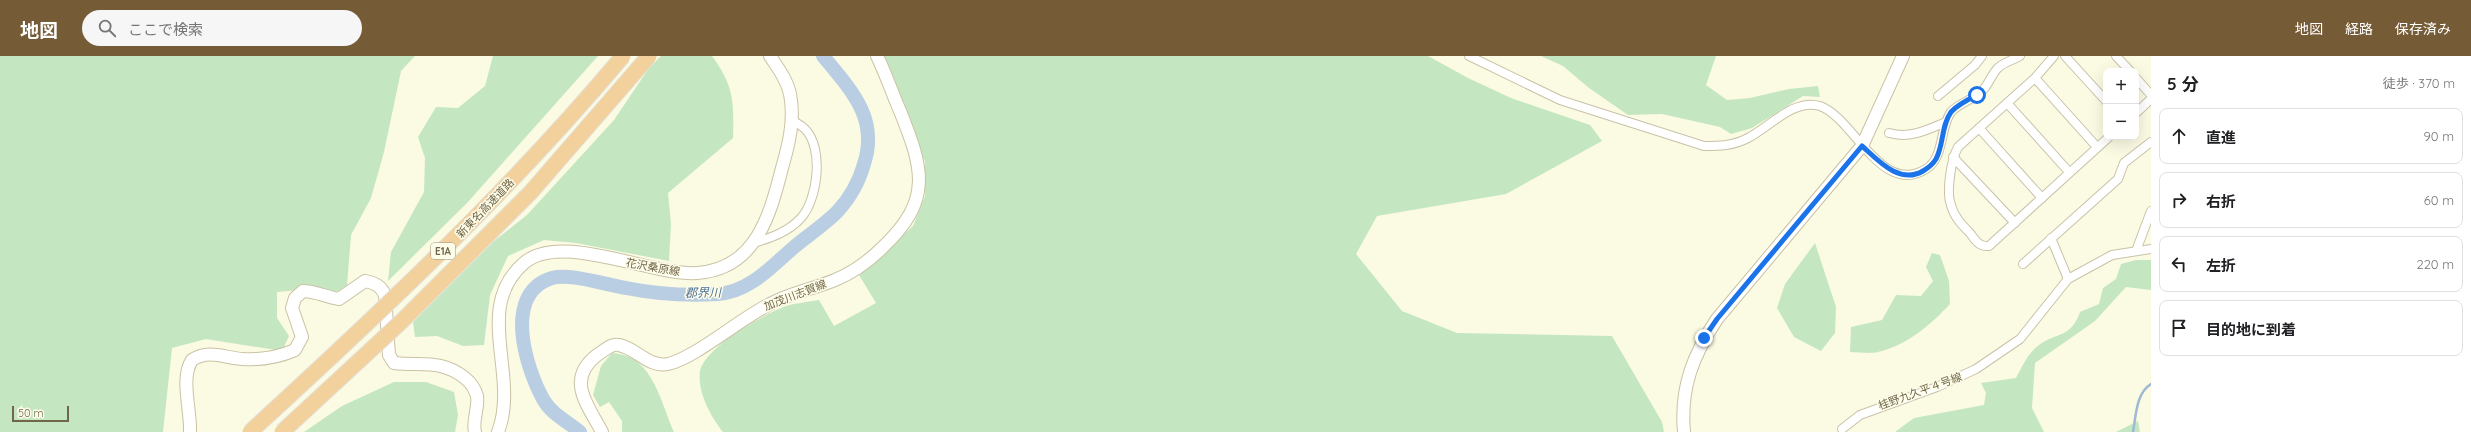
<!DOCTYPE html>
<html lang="ja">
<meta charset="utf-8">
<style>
:root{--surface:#fff;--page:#f6f6f6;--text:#202124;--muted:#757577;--line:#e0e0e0;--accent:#765b37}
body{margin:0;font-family:Quicksand,"Noto Sans JP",sans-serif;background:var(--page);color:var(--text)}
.controls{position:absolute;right:12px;top:12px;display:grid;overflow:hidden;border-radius:8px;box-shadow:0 4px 16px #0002}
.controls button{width:36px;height:36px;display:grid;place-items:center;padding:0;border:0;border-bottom:1px solid var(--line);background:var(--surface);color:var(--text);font:20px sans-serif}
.scale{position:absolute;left:12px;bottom:10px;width:57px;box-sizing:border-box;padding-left:4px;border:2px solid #71664a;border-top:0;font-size:11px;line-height:14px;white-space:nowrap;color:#71664a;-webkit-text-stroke:3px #fefde9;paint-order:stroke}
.stop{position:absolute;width:12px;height:12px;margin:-9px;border:3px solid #1a73e8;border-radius:50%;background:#fff}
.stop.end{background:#1a73e8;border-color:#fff;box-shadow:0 1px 4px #0008}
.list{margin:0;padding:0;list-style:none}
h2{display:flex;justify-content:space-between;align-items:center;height:52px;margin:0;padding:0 16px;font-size:17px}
h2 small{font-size:13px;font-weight:400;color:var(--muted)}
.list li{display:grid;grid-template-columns:26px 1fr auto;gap:12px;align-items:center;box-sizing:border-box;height:56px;margin:0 8px 8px;padding:0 8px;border:1px solid var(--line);border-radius:8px}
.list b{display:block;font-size:15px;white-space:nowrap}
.list em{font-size:13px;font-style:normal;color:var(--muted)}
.icon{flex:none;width:22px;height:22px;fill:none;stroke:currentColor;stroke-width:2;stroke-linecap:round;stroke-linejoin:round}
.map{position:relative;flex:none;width:2151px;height:376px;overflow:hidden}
header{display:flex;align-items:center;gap:24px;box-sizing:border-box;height:56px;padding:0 20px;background:var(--accent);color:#fff}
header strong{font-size:19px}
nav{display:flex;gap:22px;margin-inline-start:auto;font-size:14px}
.search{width:280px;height:36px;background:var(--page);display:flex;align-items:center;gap:10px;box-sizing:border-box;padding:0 14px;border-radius:22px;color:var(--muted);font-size:15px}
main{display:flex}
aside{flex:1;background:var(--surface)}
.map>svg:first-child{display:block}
.green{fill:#c4e7c2}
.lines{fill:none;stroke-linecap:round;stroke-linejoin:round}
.stream{stroke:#9fb9d4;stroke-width:2.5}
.river{stroke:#b9cee3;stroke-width:14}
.street-casing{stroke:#c9c2a8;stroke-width:10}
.secondary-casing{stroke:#c9c2a4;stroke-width:14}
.street{stroke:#fff;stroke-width:8}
.secondary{stroke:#fff;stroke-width:12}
.highway-bridge-casing{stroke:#e3e0db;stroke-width:17;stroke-linecap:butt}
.highway-bridge{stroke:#f2d19d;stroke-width:15}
.route{stroke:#1a73e8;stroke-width:5}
.labels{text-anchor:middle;stroke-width:3;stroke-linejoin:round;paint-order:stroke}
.shield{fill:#fefde9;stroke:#9b937a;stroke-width:1}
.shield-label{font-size:10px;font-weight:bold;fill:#71664a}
.street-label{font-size:11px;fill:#71664a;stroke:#fefde9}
.water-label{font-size:12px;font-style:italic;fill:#4f7298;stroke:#fefde9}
</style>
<header>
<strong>地図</strong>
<div class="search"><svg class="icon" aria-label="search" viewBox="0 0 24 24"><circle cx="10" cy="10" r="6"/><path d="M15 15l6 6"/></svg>ここで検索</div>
<nav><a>地図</a><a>経路</a><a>保存済み</a></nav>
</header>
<main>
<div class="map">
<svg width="2151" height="376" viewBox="0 0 2151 376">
<rect width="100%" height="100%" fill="#fbfae3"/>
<!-- green -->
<g class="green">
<path d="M0 0H415L401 15 384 96 371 142 351 179 347 229 327 242 300 234 277 236V262L289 280 282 295 206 283 172 292 163 376H0Z"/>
<path d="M493 0H598L467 147 388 225 391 196 424 136 425 102 418 81 436 51 458 52 485 30Z"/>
<path d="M661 0H712C734 30 734 46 733 82L668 137 671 168 669 205 576 187 544 184 508 200 490 239 484 289 463 290 437 280 415 281 413 266 494 185 527 159 614 64 649 12Z"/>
<path d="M883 0H1428L1468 22 1511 42 1590 69 1602 85 1506 138 1377 160 1356 198 1402 255 1457 277 1612 280 1662 366 1664 376H723C711 361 697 336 700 315 705 291 764 258 786 250 796 247 808 246 819 244L834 270 876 247 859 219 913 170 925 140V106Z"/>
<path d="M1541 0H1716L1706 29 1727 44 1750 42 1789 33 1818 30 1820 41 1803 40 1752 72 1731 78 1720 71 1662 58 1628 59 1589 32 1563 10Z"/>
<path d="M1815 187 1836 251 1835 277 1821 295 1794 281 1777 252 1785 228Z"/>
<path d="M1932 197 1940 199 1949 225 1950 248C1930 269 1908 289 1878 296 1870 298 1859 296 1850 296L1851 271 1882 264 1896 239 1921 240 1933 225 1926 211Z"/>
<path d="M2136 204H2151V234L2126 231 2095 265 2035 307 2032 352 2044 376H1895L1914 362 1984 349 1986 337 1981 327 2016 322C2022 311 2028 297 2039 289 2057 276 2071 282 2080 256L2099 248 2103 232 2116 223 2121 208Z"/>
<path d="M612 297C653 299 660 345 674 376H622V365L609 346 600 351 593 339 601 310Z"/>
<path d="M394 326H426L454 336 458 359 455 376H304L342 350Z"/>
<path d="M2138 365 2140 376H2116Z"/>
</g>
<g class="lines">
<!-- stream -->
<path class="stream" d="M2133 376C2136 360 2136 337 2151 328"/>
<!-- river -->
<path class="river" d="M580 376C567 365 552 359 543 343 526 312 502 237 552 222 571 217 606 229 626 232 656 238 688 240 718 238 749 236 771 211 793 192 807 180 824 169 837 156 850 142 859 126 864 108 879 62 851 34 823 0"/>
<!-- street casing -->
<g class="street-casing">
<g id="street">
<path d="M1469 0 1560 44 1704 90C1719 90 1733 90 1748 82 1769 72 1793 42 1820 50 1854 62 1881 141 1926 113 1945 101 1939 73 1951 56 1959 47 1972 44 1981 36 1989 29 1991 18 1999 11 2005 6 2013 4 2020 0"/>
<path d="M2054 0 2035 22 1958 91C1951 104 1946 136 1951 149 1954 161 1962 169 1970 177 1975 184 1979 191 1989 190L2109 81"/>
<path d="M2065 0 2106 45"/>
<path d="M2116 0 2130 15"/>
<path d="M2035 22 2097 91"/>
<path d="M2136 22 2151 39"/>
<path d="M1938 40 1975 9 1982 0"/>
<path d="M2007 47 2069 116"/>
<path d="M2136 57 2151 43"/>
<path d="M1979 72 2042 142"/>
<path d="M1889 77C1910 83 1927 74 1946 66"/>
<path d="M1953 101 2015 167"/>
<path d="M2051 182 2068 223"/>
<path d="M753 187C771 182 788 176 801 162 818 143 824 92 805 73 801 69 796 67 792 64"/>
<path d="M2136 195 2151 155"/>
<path d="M2023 208 2118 123 2124 107 2151 86"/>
<path d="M1842 373 1860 359 1937 331 1976 313 2020 283 2068 223 2112 199 2151 193"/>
</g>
</g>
<!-- secondary casing -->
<g class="secondary-casing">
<g id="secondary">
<path d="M190 376C191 354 180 322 192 304 209 293 225 302 243 303 260 304 279 301 295 294L302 281 292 252 295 242 303 235C315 235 326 241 339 243L365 225C375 227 381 230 385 239L389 299 394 307C422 310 441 303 465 322 470 326 475 333 477 340 479 352 472 364 475 376"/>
<path d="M498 376C520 319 472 252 524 207 561 175 651 220 697 217 756 213 770 159 782 112 789 88 795 63 790 38 787 24 778 12 770 0"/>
<path d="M602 376C588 349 565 324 597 299 604 295 611 287 619 289 636 292 649 312 668 308 695 302 741 262 770 248 790 237 813 233 835 224 852 217 870 204 883 191 933 144 923 112 900 55 892 37 886 18 877 0"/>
<path d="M1684 376C1680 332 1693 299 1717 263L1862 90 1903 0"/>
</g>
</g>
<!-- street -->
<use href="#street" class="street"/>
<!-- secondary -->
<use href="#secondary" class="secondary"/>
<!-- highway-bridge casing -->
<g class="highway-bridge-casing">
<g id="highway-bridge">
<path d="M250 376C380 257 509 136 623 0"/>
<path d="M282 376 402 265 531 136 649 0"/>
</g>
</g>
<!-- highway-bridge -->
<use href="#highway-bridge" class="highway-bridge"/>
</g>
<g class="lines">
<!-- route -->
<path class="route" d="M1704 282 1717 263 1862 90C1878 104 1899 129 1923 115 1928 112 1933 108 1936 103 1944 88 1941 70 1951 56 1957 49 1969 43 1977 39"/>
</g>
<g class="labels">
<!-- shield labels -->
<rect class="shield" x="431" y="187" width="24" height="16" rx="3"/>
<g class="shield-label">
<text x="443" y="199">E1A</text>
</g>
<!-- street labels -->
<g class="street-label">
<text transform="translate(485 152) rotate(-46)" y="4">新東名高速道路</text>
<text transform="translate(653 211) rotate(10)" y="4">花沢桑原線</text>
<text transform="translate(795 239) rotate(-21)" y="4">加茂川志賀線</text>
<text transform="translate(1920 335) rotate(-20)" y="4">桂野九久平４号線</text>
</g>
<!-- water labels -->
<g class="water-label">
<text transform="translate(703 237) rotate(-1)" y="4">郡界川</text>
</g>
</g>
</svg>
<div class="controls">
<button>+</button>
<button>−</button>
</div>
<div class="scale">50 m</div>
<div class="stop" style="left:1977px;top:39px"></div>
<div class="stop end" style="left:1704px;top:282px"></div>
</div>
<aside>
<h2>5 分<small>徒歩 · 370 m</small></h2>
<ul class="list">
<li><svg class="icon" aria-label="ahead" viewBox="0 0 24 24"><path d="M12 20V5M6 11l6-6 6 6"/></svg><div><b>直進</b></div><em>90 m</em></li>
<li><svg class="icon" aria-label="right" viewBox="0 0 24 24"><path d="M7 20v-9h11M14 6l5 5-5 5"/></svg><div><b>右折</b></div><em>60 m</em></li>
<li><svg class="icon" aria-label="left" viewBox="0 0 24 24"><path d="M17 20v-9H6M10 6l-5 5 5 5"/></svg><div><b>左折</b></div><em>220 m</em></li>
<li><svg class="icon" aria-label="arrive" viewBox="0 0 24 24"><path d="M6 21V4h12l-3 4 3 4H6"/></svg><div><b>目的地に到着</b></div></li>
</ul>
</aside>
</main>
